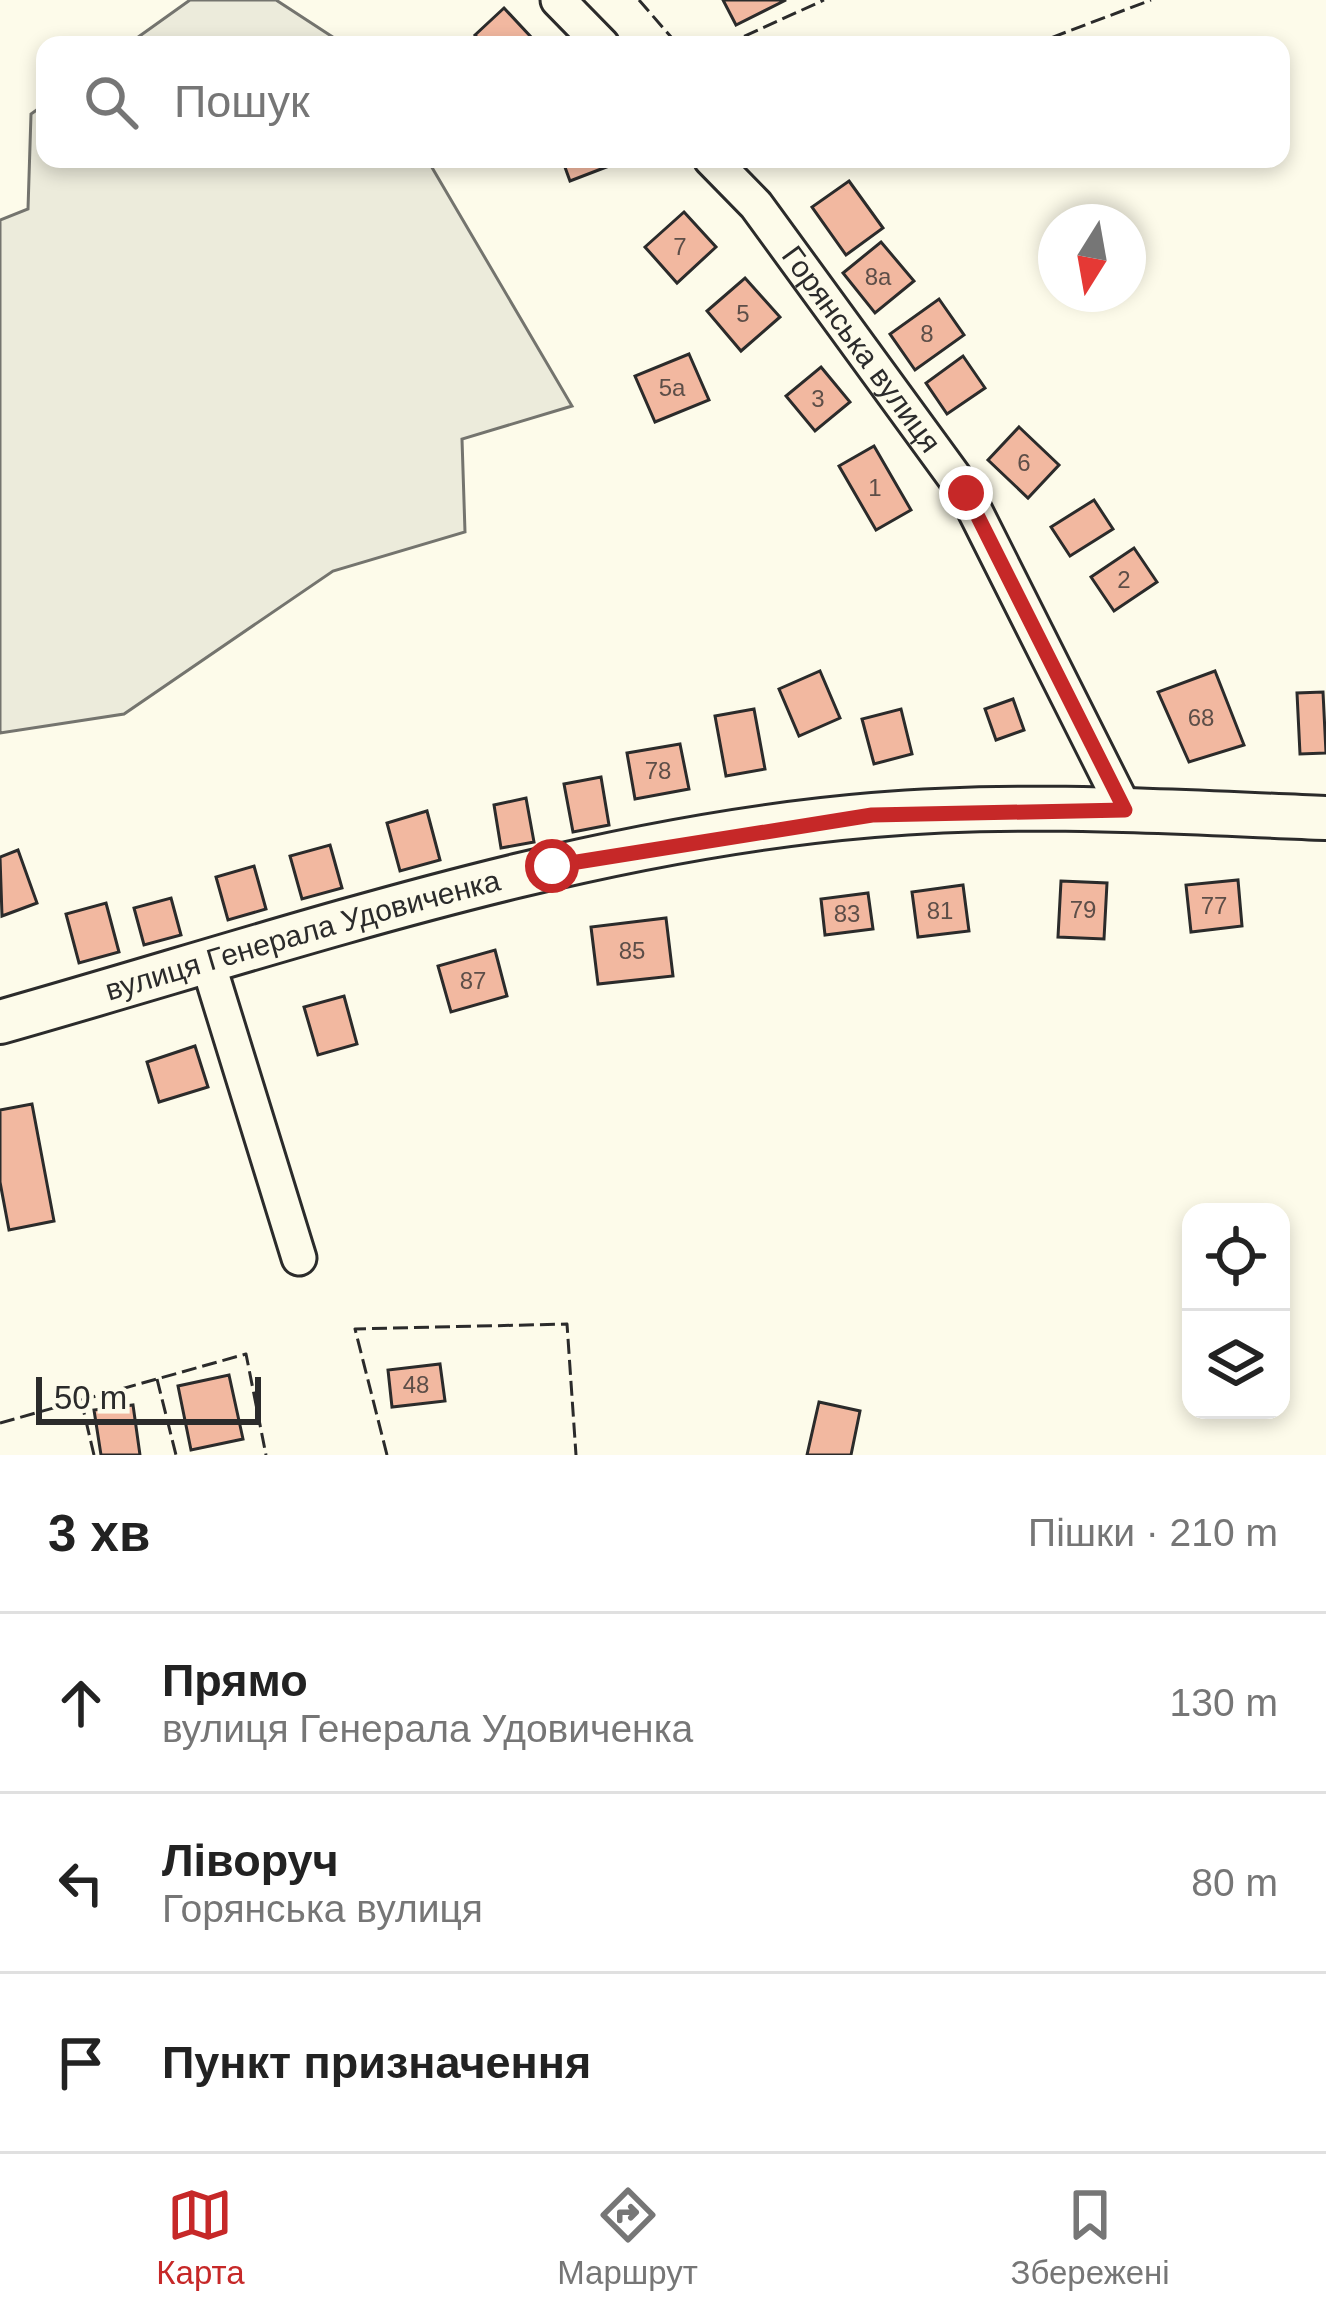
<!DOCTYPE html>
<html lang="uk">
<meta charset="utf-8">
<style>
:root{--surface:#fff;--page:#f6f6f6;--text:#222;--muted:#767676;--line:#e0e0e0;--accent:#c62828}
body{margin:0;font-family:Arial,sans-serif;background:var(--page);color:var(--text)}
.controls{position:absolute;right:36px;bottom:36px;display:grid;overflow:hidden;border-radius:24px;box-shadow:0 6px 18px #0003}
.controls button{width:108px;height:108px;display:grid;place-items:center;padding:0;border:0;border-bottom:3px solid var(--line);background:var(--surface);color:var(--text);font:60px sans-serif}
.compass{position:absolute;left:1038px;top:204px;width:108px;height:108px;border-radius:50%;background:var(--surface);box-shadow:0 6px 18px #0003;rotate:191deg}
.scale{position:absolute;left:36px;bottom:30px;width:225px;box-sizing:border-box;padding-left:12px;border:6px solid #2b2b2b;border-top:0;font-size:33px;line-height:42px;white-space:nowrap;color:#2b2b2b;-webkit-text-stroke:9px #fdfbea;paint-order:stroke}
.stop{position:absolute;width:36px;height:36px;margin:-27px;border:9px solid #c62828;border-radius:50%;background:#fff}
.stop.end{background:#c62828;border-color:#fff;box-shadow:0 3px 12px #0008}
.list{margin:0;padding:0;list-style:none}
h2{display:flex;justify-content:space-between;align-items:center;height:156px;margin:0;padding:0 48px;font-size:51px}
h2 small{font-size:39px;font-weight:400;color:var(--muted)}
.list li{display:grid;grid-template-columns:78px 1fr auto;gap:36px;align-items:center;box-sizing:border-box;height:180px;padding:0 48px;border-top:3px solid var(--line)}
.list b{display:block;font-size:45px;white-space:nowrap}
.list p{margin:0;font-size:39px;white-space:nowrap;color:var(--muted)}
.list em{font-size:39px;font-style:normal;color:var(--muted)}
.icon{flex:none;width:66px;height:66px;fill:none;stroke:currentColor;stroke-width:2;stroke-linecap:round;stroke-linejoin:round}
.map{position:relative;flex:none;width:1326px;height:1455px;overflow:hidden}
.search{position:absolute;background:var(--surface);box-shadow:0 6px 18px #0003;left:36px;right:36px;top:36px;height:132px;display:flex;align-items:center;gap:30px;box-sizing:border-box;padding:0 42px;border-radius:24px;color:var(--muted);font-size:45px}
.sheet{height:696px;background:var(--surface)}
nav{display:flex;justify-content:space-around;align-items:center;box-sizing:border-box;height:168px;border-top:3px solid var(--line);background:var(--surface);font-size:33px;color:var(--muted)}
nav a{display:grid;justify-items:center;gap:6px}
nav .on{color:var(--accent)}
.map>svg:first-child{display:block}
.green{fill:#ecebdb;stroke:#74746e;stroke-width:3}
.building{fill:#f2b8a0;stroke:#2b2b2b;stroke-width:3}
.lines{fill:none;stroke-linecap:round;stroke-linejoin:round}
.minor-casing{stroke:#2b2b2b;stroke-width:39}
.major-casing{stroke:#2b2b2b;stroke-width:48}
.minor{stroke:#fdfbea;stroke-width:33}
.major{stroke:#fdfbea;stroke-width:42}
.fence{stroke:#2b2b2b;stroke-width:3;stroke-dasharray:15 6;stroke-linecap:butt}
.route{stroke:#c62828;stroke-width:15}
.labels{text-anchor:middle;stroke-width:9;stroke-linejoin:round;paint-order:stroke}
.number-label{font-size:24px;fill:#5d4e48}
.street-label{font-size:30px;fill:#2b2b2b;stroke:#fdfbea}
</style>
<div class="map">
<svg width="1326" height="1455" viewBox="0 0 1326 1455">
<rect width="100%" height="100%" fill="#fdfbea"/>
<!-- green -->
<g class="green">
<path d="M190 0H276L345 45H127Z"/>
<path d="M45 104V159H427L572 406 462 439 465 532 333 571 124 714 0 733V220L28 209 31 114Z"/>
</g>
<!-- building -->
<g class="building">
<path d="M723 0H786L736 25Z"/>
<path d="M504 8 531 37 522 45H484L475 35Z"/>
<path d="M562 159H607L609 166 570 181Z"/>
<path d="M849 181 883 228 846 255 812 207Z"/>
<path d="M684 212 716 247 677 283 645 247Z"/>
<path d="M881 242 914 281 875 313 843 273Z"/>
<path d="M745 278 780 317 741 351 707 311Z"/>
<path d="M939 299 964 335 915 370 890 334Z"/>
<path d="M689 354 709 400 655 422 635 376Z"/>
<path d="M963 356 985 388 947 414 926 383Z"/>
<path d="M821 367 850 402 815 431 786 396Z"/>
<path d="M1019 427 1059 465 1028 498 988 460Z"/>
<path d="M874 446 911 510 876 530 839 466Z"/>
<path d="M1094 500 1113 529 1070 556 1051 527Z"/>
<path d="M1134 548 1157 582 1114 611 1091 577Z"/>
<path d="M820 671 840 718 799 736 779 689Z"/>
<path d="M1215 671 1244 745 1189 762 1158 692Z"/>
<path d="M1323 692 1326 753 1300 754 1297 693Z"/>
<path d="M1013 699 1024 730 996 740 985 709Z"/>
<path d="M754 709 765 769 726 776 715 716Z"/>
<path d="M901 709 912 754 874 764 862 719Z"/>
<path d="M680 744 689 789 635 799 627 753Z"/>
<path d="M601 777 609 825 573 832 564 784Z"/>
<path d="M526 798 534 842 501 848 494 805Z"/>
<path d="M427 811 440 860 400 871 387 823Z"/>
<path d="M330 845 342 888 302 899 290 856Z"/>
<path d="M18 850 37 903 2 916 0 857Z"/>
<path d="M254 866 266 909 228 920 216 877Z"/>
<path d="M1238 880 1242 926 1191 932 1186 885Z"/>
<path d="M1061 881 1107 883 1104 939 1058 937Z"/>
<path d="M963 885 969 931 918 937 912 892Z"/>
<path d="M868 893 873 929 825 935 821 899Z"/>
<path d="M171 898 181 935 144 945 134 908Z"/>
<path d="M106 903 119 952 79 963 66 914Z"/>
<path d="M666 918 673 976 598 984 591 927Z"/>
<path d="M495 950 507 996 451 1012 438 966Z"/>
<path d="M344 996 357 1044 318 1055 304 1007Z"/>
<path d="M195 1046 208 1087 159 1102 147 1062Z"/>
<path d="M32 1104 54 1221 9 1230 0 1182V1110Z"/>
<path d="M440 1364 445 1401 392 1407 388 1370Z"/>
<path d="M229 1375 243 1439 191 1450 178 1386Z"/>
<path d="M819 1402 860 1411 851 1455H807Z"/>
<path d="M133 1405 140 1455H101L94 1410Z"/>
</g>
<g class="lines">
<!-- minor casing -->
<g class="minor-casing">
<g id="minor">
<path d="M558 0 602 45"/>
<path id="s1" d="M711 159 756 205 966 493 1125 810"/>
<path d="M208 963 299 1258"/>
</g>
</g>
<!-- major casing -->
<g class="major-casing">
<g id="major">
<path id="s2" d="M0 1022C286 941 574 840 873 815 1023 802 1175 812 1326 818"/>
</g>
</g>
<!-- minor -->
<use href="#minor" class="minor"/>
<!-- major -->
<use href="#major" class="major"/>
<!-- fence -->
<g class="fence">
<path d="M639 0 678 45"/>
<path d="M725 45 824 0"/>
<path d="M1032 45 1151 0"/>
<path d="M157 1379 176 1455"/>
<path d="M81 1400 94 1455"/>
<path d="M0 1423 246 1354 266 1455"/>
<path d="M387 1455 355 1329 567 1324 576 1455"/>
</g>
</g>
<g class="lines">
<!-- route -->
<path class="route" d="M552 866 872 815 1125 810 966 493"/>
</g>
<g class="labels">
<!-- number labels -->
<g class="number-label">
<text x="680" y="255">7</text>
<text x="878" y="285">8а</text>
<text x="743" y="322">5</text>
<text x="927" y="342">8</text>
<text x="672" y="396">5а</text>
<text x="818" y="407">3</text>
<text x="1024" y="471">6</text>
<text x="875" y="496">1</text>
<text x="1124" y="588">2</text>
<text x="1201" y="726">68</text>
<text x="658" y="779">78</text>
<text x="1214" y="914">77</text>
<text x="1083" y="918">79</text>
<text x="940" y="919">81</text>
<text x="847" y="922">83</text>
<text x="632" y="959">85</text>
<text x="473" y="989">87</text>
<text x="416" y="1393">48</text>
</g>
<!-- street labels -->
<g class="street-label">
<text dy="10" stroke="none"><textPath href="#s1" startOffset="243">Горянська вулиця</textPath></text>
<text dy="10" stroke="none"><textPath href="#s2" startOffset="315">вулиця Генерала Удовиченка</textPath></text>
</g>
</g>
</svg>
<div class="controls">
<button><svg class="icon" aria-label="locate" viewBox="0 0 24 24"><circle cx="12" cy="12" r="6"/><path d="M12 2v4M12 18v4M2 12h4M18 12h4"/></svg></button>
<button><svg class="icon" aria-label="layers" viewBox="0 0 24 24"><path d="M12 4l9 5-9 5-9-5zM3 14l9 5 9-5"/></svg></button>
</div>
<svg class="compass" viewBox="-18 -18 36 36"><path d="M0-13l5 13h-10z" fill="#e53935"/><path d="M0 13l5-13h-10z" fill="#767676"/></svg>
<div class="scale">50 m</div>
<div class="stop" style="left:552px;top:866px"></div>
<div class="stop end" style="left:966px;top:493px"></div>
<div class="search"><svg class="icon" aria-label="search" viewBox="0 0 24 24"><circle cx="10" cy="10" r="6"/><path d="M15 15l6 6"/></svg>Пошук</div>
</div>
<section class="sheet">
<h2>3 хв<small>Пішки · 210 m</small></h2>
<ul class="list">
<li><svg class="icon" aria-label="ahead" viewBox="0 0 24 24"><path d="M12 20V5M6 11l6-6 6 6"/></svg><div><b>Прямо</b><p>вулиця Генерала Удовиченка</p></div><em>130 m</em></li>
<li><svg class="icon" aria-label="left" viewBox="0 0 24 24"><path d="M17 20v-9H6M10 6l-5 5 5 5"/></svg><div><b>Ліворуч</b><p>Горянська вулиця</p></div><em>80 m</em></li>
<li><svg class="icon" aria-label="arrive" viewBox="0 0 24 24"><path d="M6 21V4h12l-3 4 3 4H6"/></svg><div><b>Пункт призначення</b></div></li>
</ul>
</section>
<nav>
<a class="on"><svg class="icon" aria-label="map" viewBox="0 0 24 24"><path d="M3 6l6-2 6 2 6-2v14l-6 2-6-2-6 2zM9 4v14M15 6v14"/></svg>Карта</a>
<a><svg class="icon" aria-label="directions" viewBox="0 0 24 24"><path d="M12 3l9 9-9 9-9-9zM9 14v-3h6M13 9l2 2-2 2"/></svg>Маршрут</a>
<a><svg class="icon" aria-label="saved" viewBox="0 0 24 24"><path d="M7 4h10v16l-5-4-5 4z"/></svg>Збережені</a>
</nav>
